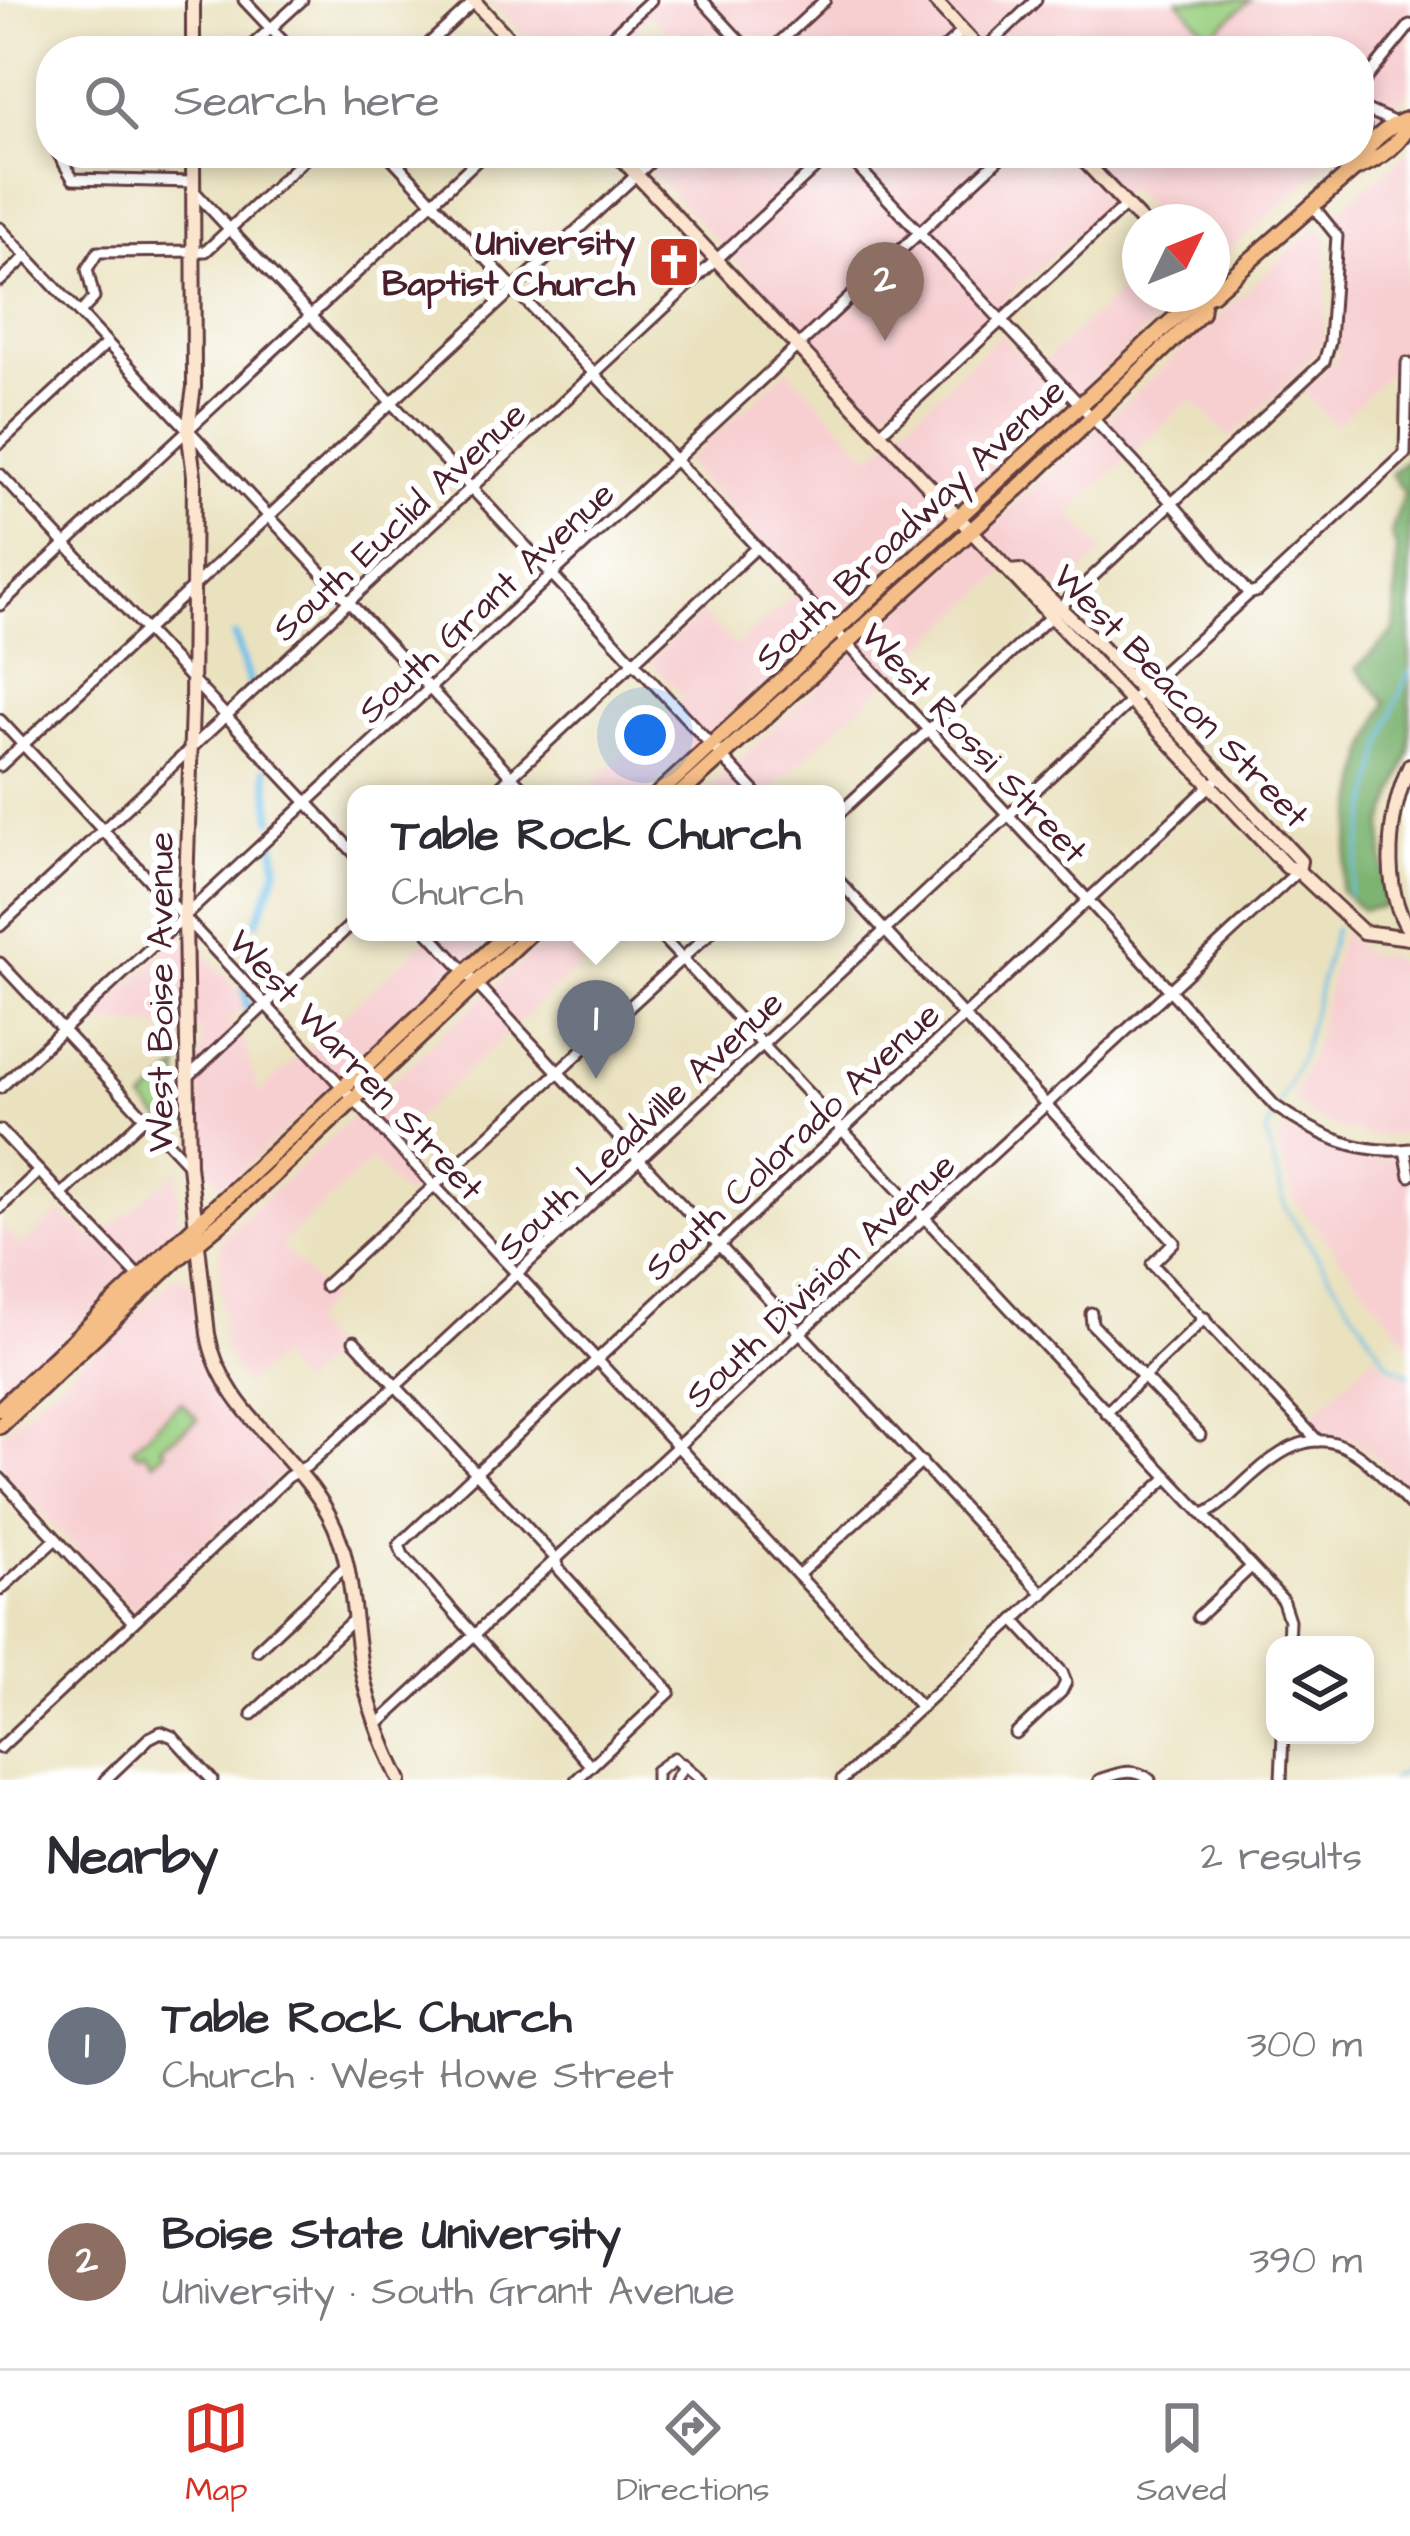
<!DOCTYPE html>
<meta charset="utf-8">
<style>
:root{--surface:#fff;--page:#f2f2f3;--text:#2b2b33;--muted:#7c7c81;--line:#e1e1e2;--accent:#d93025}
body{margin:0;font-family:"Architects Daughter",sans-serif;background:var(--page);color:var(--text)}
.controls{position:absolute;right:36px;bottom:36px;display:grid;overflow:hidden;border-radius:24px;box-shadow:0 6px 18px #0003}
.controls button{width:108px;height:108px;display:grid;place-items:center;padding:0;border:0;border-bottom:3px solid var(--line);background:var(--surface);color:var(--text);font:60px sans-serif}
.compass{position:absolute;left:1122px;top:204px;width:108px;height:108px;border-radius:50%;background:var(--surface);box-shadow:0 6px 18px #0003;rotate:47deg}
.you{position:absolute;left:645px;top:735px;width:42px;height:42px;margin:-30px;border:9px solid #fff;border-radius:50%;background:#1a73e8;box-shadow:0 0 0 18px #1a73e833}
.badge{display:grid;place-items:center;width:78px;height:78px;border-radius:50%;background:var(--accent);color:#fff;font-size:39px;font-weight:700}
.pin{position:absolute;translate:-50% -99px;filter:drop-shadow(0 3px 6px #0008)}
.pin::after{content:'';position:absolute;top:63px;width:42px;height:36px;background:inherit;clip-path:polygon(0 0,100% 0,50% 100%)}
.popup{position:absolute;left:347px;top:785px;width:498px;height:156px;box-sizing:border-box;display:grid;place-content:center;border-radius:24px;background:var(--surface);filter:drop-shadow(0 3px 9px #0005);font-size:39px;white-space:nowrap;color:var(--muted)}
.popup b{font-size:45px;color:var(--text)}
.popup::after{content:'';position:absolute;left:50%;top:100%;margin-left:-24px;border:24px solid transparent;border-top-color:var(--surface)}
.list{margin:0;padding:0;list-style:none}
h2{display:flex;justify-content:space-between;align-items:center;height:156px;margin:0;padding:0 48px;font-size:51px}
h2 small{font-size:39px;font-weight:400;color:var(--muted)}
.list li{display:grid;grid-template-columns:78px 1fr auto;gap:36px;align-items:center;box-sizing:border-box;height:216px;padding:0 48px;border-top:3px solid var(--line)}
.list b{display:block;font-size:45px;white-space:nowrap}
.list p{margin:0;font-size:39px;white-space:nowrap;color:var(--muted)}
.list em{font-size:39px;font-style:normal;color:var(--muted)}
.icon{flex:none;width:66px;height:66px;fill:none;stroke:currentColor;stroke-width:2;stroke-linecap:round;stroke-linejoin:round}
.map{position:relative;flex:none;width:1410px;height:1780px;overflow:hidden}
.search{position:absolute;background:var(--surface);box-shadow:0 6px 18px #0003;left:36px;right:36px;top:36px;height:132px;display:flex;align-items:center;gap:30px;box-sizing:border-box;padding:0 42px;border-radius:48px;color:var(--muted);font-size:45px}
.sheet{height:588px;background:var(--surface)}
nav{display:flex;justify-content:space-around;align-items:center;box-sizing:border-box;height:168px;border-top:3px solid var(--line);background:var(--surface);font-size:33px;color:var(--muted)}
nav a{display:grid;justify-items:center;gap:6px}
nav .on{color:var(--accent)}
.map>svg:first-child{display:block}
.built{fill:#f7cfd1}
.green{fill:#9cd284;stroke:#737858;stroke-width:3}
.forest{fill:#7db472;stroke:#646a4e;stroke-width:3}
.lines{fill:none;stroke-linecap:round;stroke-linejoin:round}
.stream{stroke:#6dc0e9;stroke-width:3}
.canal{stroke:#6dc0e9;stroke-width:8}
.street-casing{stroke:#623c41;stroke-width:15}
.secondary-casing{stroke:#623c41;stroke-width:18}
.primary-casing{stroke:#623c41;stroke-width:20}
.street{stroke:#fff;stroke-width:9}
.secondary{stroke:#fbe5cf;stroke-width:12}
.primary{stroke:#f6be87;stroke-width:14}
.labels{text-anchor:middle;stroke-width:12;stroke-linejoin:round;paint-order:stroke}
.poi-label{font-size:36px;font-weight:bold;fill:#4a1f2b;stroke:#fff;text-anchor:end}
.street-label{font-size:36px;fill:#4a1f2b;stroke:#fff}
</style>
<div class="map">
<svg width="1410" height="1780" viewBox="0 0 1410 1780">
<rect width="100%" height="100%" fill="#fff"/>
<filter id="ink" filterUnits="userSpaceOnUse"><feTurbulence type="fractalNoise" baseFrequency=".00833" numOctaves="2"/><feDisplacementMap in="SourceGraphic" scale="24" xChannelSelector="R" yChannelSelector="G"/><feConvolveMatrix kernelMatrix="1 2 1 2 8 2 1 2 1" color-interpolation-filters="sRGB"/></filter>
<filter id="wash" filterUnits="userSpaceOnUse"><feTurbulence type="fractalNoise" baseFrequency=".004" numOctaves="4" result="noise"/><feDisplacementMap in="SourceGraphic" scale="48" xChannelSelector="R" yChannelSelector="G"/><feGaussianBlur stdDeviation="2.7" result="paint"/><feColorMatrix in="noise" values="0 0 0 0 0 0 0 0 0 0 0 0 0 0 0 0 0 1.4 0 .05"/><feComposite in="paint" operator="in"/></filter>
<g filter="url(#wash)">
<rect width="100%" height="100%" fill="#eae2bf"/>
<!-- built -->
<g class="built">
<path d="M1410 0V92L1359 136V51H678L681 47 650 15 638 27 660 51H538L491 1Z"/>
<path d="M1410 150 1407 356 1335 426 1302 391 1337 358 1344 225 1335 213Z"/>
<path d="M634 153H1340L1212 266V222H1160L1127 187 880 415Z"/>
<path d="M1314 228 1326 233 1328 241 1323 343 1281 391 1230 438 1191 400 1069 513 1104 552 1062 592 1016 562 766 794H702Z"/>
<path d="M1140 273V294H1186L647 794H580L684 698 650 661 702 612 735 646 802 589 685 463 788 369 869 455 875 453 1001 334 1034 370Z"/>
<path d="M433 932H499L224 1187 198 1159 201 1029 89 1022 179 938 202 951 249 1002 228 1022 244 1039 258 1094Z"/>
<path d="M553 932H616L385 1147 419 1184 406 1197 371 1160 281 1245 330 1299 308 1323 335 1352 298 1385 278 1356 244 1386 223 1345 219 1248 225 1235Z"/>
<path d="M1341 933 1369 955H1385L1404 966 1410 978V1135H1364L1338 1128 1311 1115 1293 1100 1314 1045Z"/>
<path d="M1283 1127 1350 1157 1410 1159V1345L1295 1201 1278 1146Z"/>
<path d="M178 1169V1224L172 1235 0 1399V1224L21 1246 60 1211 96 1240Z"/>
<path d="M175 1277 189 1279 192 1286 198 1349 210 1380 286 1470 132 1610 0 1468V1435Z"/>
<path d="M1376 1353 1385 1366 1410 1378V1493L1378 1459 1353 1440 1318 1432 1307 1419Z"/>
</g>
<!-- green -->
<g class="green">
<path d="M1178 0H1250L1210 36Z"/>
<path d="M179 1067 178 1138 144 1101Z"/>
<path d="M181 1402 198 1420 161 1446 165 1451 153 1462 143 1451 138 1455 132 1448Z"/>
</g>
<!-- forest -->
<path class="forest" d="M1410 456V751L1383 826 1384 907 1362 910 1340 890 1366 753 1386 702 1356 668 1393 633 1395 624 1397 550 1391 534 1404 492 1391 474Z"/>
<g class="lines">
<!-- stream -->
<g class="stream">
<path d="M1348 896C1371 822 1374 742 1410 671"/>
<path d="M1279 1105 1302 1054 1335 928"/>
<path d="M1275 1113 1266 1134 1286 1209 1389 1364 1410 1374"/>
<path d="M1391 1780 1410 1768"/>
</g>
<!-- canal -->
<g class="canal">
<path d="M235 636 250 684"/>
<path d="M266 770 272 819"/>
<path d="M257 921 277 869 274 840"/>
<path d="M248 964 247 949 251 938"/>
<path d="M245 988 247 1008"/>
</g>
</g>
</g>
<g filter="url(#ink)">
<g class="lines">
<!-- street casing -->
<g class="street-casing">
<g id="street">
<path d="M244 0 292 51"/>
<path d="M702 0 749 51"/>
<path d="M246 51 302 0"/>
<path d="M421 51 476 0"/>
<path d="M596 51 651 0"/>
<path d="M770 51 825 0"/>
<path d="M941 51 963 31"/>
<path d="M983 51 1036 0"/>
<path d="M1359 88 1410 25"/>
<path d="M1359 104 1365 126 1364 149"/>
<path d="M1360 107 1396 123"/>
<path d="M58 153 73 179 193 182"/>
<path d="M387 153 1088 900 1275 1106C1316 1134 1359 1156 1410 1149"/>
<path d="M845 153 1171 502 1249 594"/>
<path d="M194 191 757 794"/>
<path d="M0 228 528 794"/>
<path d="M0 281 27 256"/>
<path d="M80 313 94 298 87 269 98 252 206 251 311 153"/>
<path d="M879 434 1126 205"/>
<path d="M0 443 107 343"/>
<path d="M0 474 356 855"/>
<path d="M0 605 485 153"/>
<path d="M1060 607 1324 362 1330 342 1337 236 1313 206"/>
<path d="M0 720 921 1707"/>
<path d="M0 766 660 153"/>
<path d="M492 794 756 548"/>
<path d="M836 816 1050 617"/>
<path d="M836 878 1174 1242 1152 1264 1318 1441"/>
<path d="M0 926 831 153"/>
<path d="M428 932 1043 1594"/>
<path d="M657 932 1282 1599 1289 1620 1288 1645"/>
<path d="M0 963 189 1165"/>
<path d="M190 1075 356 920"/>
<path d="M0 1088 1005 153"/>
<path d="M0 1130 141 1279"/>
<path d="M1405 1150 1410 1176"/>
<path d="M61 1195 145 1117"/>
<path d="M0 1208 39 1171"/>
<path d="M325 1286 711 932"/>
<path d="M1091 1313 1092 1324 1200 1435"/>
<path d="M354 1341 557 1560 558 1568 670 1692 576 1780"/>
<path d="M1106 1413 1205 1318"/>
<path d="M0 1478 133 1622"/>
<path d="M1204 1514C1223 1506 1239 1486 1255 1473 1326 1410 1357 1449 1410 1505"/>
<path d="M798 1575 922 1462"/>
<path d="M0 1590 56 1539"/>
<path d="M1198 1617 1251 1567"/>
<path d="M1014 1620 1062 1672 1066 1682 1061 1692 1016 1734"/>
<path d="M257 1650 347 1565"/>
<path d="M252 1714 354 1619"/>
<path d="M376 1726 1298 871"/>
<path d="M0 1748 288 1477 307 1466 396 1386 1130 702 1249 594 1258 591 1405 454 1407 363"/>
<path d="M683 1764 701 1780"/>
<path d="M591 1766 403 1555 399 1545 1214 782"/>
<path d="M105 1780 149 1738 161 1732 173 1737 212 1780"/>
<path d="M656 1780V1771L674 1758 683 1767 675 1780"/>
<path d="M842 1780 1167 1478"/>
<path d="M1099 1780C1117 1774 1134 1766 1150 1780"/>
<path d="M1281 1780 1283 1735"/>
</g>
</g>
<!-- secondary casing -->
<g class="secondary-casing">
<g id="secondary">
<path d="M193 0V51"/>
<path d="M473 0 520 51"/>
<path d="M934 0 981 51"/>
<path d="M193 153 194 387 188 430 194 476 192 706 185 918 189 1165 208 1334C220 1408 295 1452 329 1515 354 1561 352 1617 361 1667 369 1707 382 1744 400 1780"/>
<path d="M616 153 1287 867 1298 871 1363 932 1410 938"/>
<path d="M1077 153 1142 222"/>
<path d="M1010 572 1020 571 1100 646 1300 861 1298 871"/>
<path d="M1410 765C1388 813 1380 887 1410 932"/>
</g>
</g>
<!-- primary casing -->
<g class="primary-casing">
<g id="primary">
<path d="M1354 169C1377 160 1400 146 1410 122"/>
<path d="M1212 294 1354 169C1366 146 1384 126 1410 119"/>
<path d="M658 794 1166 326 1192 303 1211 294"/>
<path d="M680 794 1027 480 1201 313 1203 300"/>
<path d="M0 1409 509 932"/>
<path d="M0 1426 177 1259 234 1212 531 932"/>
</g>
</g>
<!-- street -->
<use href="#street" class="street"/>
<!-- secondary -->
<use href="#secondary" class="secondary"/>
<!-- primary -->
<use href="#primary" class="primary"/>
</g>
</g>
<!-- icons -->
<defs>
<g id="church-square" transform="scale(2.7)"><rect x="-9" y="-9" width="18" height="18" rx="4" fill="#c8321e" stroke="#fff"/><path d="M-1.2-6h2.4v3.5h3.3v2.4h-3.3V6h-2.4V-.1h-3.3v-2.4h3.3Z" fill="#fff"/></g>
</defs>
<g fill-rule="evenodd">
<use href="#church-square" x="674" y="262"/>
</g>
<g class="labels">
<!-- poi labels -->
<g class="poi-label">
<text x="635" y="254">University<tspan x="635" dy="41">Baptist Church</tspan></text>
</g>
<!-- street labels -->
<g class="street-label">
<text transform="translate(398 520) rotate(-43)" y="13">South Euclid Avenue</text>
<text transform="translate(909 523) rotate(-43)" y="13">South Broadway Avenue</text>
<text transform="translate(485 601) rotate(-43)" y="13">South Grant Avenue</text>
<text transform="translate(1182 695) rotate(46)" y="13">West Beacon Street</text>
<text transform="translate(975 742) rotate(47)" y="13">West Rossi Street</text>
<text transform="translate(159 992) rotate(-90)" y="13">West Boise Avenue</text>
<text transform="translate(357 1064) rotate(47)" y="13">West Warren Street</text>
<text transform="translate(639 1124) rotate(-43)" y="13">South Leadville Avenue</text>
<text transform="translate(791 1140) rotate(-43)" y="13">South Colorado Avenue</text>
<text transform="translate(819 1279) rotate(-43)" y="13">South Division Avenue</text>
</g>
</g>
</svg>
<div class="controls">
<button><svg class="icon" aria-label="layers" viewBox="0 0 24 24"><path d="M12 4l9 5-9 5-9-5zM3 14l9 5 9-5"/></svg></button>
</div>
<svg class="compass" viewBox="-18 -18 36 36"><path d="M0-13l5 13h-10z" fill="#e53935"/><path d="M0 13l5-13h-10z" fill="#7c7c81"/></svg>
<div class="you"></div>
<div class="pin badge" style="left:596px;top:1079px;background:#6b7280">1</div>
<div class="popup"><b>Table Rock Church</b>Church</div>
<div class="pin badge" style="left:885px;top:341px;background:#8d6e63">2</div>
<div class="search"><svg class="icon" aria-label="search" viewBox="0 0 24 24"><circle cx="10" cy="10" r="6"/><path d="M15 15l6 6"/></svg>Search here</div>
</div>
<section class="sheet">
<h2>Nearby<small>2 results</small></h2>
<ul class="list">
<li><span class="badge" style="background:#6b7280">1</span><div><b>Table Rock Church</b><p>Church · West Howe Street</p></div><em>300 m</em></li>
<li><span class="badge" style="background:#8d6e63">2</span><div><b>Boise State University</b><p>University · South Grant Avenue</p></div><em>390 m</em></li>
</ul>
</section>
<nav>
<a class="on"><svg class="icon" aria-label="map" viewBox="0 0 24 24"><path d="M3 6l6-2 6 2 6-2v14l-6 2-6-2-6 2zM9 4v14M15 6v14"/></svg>Map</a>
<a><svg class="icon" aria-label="directions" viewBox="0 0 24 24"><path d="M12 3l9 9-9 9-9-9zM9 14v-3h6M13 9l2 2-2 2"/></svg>Directions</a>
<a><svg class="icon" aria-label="saved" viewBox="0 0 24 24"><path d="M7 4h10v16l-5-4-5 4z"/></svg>Saved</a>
</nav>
